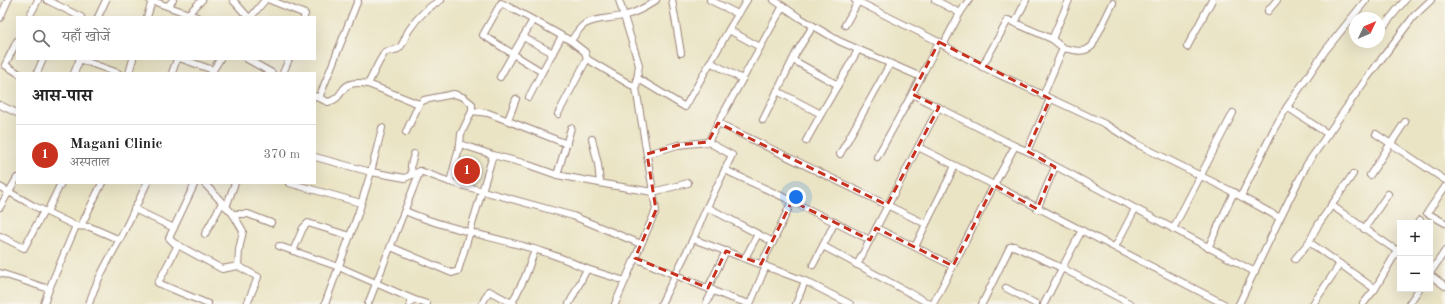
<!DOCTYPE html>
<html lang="hi">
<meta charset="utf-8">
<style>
:root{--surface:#fff;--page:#f2f2f2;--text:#222;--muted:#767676;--line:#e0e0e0;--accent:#c8321e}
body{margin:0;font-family:"Old Standard TT","Noto Serif Devanagari",serif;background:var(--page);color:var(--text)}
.controls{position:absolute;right:12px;bottom:12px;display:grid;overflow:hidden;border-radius:0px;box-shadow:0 4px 16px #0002}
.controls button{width:36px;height:36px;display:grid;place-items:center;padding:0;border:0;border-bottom:1px solid var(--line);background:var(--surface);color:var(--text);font:20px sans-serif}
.compass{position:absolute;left:1349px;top:12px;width:36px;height:36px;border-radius:50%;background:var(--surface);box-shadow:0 4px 16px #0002;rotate:46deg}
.you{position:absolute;left:796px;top:197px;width:14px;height:14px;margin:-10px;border:3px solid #fff;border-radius:50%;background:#1a73e8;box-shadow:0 0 0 6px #1a73e833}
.badge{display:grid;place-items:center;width:26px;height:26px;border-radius:50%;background:var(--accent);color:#fff;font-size:13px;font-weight:700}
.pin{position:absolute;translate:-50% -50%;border:2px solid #fff;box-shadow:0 1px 4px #0006}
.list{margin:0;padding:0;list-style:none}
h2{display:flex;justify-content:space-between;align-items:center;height:52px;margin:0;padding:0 16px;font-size:17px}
h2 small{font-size:13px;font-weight:400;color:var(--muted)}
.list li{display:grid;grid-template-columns:26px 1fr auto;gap:12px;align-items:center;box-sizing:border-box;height:60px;padding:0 16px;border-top:1px solid var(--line)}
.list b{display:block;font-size:15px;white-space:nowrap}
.list p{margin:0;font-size:13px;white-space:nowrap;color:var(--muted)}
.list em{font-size:13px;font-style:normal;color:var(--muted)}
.icon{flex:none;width:22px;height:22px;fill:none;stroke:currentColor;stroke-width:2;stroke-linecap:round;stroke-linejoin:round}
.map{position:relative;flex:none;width:1445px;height:304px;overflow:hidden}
.search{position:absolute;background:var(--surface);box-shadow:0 4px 16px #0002;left:16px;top:16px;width:300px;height:44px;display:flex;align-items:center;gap:10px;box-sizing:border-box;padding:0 14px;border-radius:0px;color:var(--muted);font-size:15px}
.panel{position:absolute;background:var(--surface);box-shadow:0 4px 16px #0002;left:16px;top:72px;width:300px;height:112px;border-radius:0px}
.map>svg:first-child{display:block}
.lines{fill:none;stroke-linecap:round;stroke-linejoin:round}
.minor-casing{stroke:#9a8278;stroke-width:8}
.minor{stroke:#fff;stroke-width:6}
.marked{fill:none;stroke:#c8321e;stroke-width:3;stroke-dasharray:8 5;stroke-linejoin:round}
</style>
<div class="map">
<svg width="1445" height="304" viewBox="0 0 1445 304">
<rect width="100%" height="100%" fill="#f7f3e8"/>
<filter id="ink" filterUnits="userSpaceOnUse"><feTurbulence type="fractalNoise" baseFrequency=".025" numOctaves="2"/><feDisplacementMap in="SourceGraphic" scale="8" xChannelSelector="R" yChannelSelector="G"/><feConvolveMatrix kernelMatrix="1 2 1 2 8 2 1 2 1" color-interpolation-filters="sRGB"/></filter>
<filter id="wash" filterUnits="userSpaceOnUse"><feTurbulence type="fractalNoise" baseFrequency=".012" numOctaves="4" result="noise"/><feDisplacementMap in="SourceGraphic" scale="16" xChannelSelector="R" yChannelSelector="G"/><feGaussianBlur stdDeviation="0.9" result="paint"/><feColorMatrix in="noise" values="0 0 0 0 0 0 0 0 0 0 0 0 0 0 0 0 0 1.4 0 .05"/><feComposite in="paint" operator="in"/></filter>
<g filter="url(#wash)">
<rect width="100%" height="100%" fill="#eae4c5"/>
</g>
<g filter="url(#ink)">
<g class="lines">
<!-- minor casing -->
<g class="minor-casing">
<g id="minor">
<path d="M47 0 81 17"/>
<path d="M150 0 197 17"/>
<path d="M233 0 248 17"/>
<path d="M270 0 305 14 304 17"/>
<path d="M672 0 681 53"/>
<path d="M710 0 738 14"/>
<path d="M774 0 800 18 839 41 921 77"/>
<path d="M855 0 939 42"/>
<path d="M935 0 960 13 943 45 985 68 1105 124 1139 145 1229 190 1280 218 1239 304"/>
<path d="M168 6 173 0"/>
<path d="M1268 11 1277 0"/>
<path d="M960 13 969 0"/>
<path d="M188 14 202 0"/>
<path d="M29 17 38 0"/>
<path d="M98 17 106 0"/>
<path d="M147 17 152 1"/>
<path d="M251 17 265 0"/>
<path d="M0 18 8 0"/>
<path d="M533 20 513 54 483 35 501 3C525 15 548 28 571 41"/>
<path d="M1015 23 1026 0"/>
<path d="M845 25 859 0"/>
<path d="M729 30 760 47"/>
<path d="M1379 32 1405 0"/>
<path d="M523 37 553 53"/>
<path d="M17 41 5 65 18 73"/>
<path d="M943 45 939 42 912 94 1015 146"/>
<path d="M1187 47 1212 0"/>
<path d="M1063 48C1074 50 1083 54 1092 46L1113 3"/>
<path d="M79 59 118 73"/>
<path d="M182 59 213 70"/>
<path d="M247 59 272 73"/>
<path d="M587 59 585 52 571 41C575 35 579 28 585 24 595 18 611 19 622 16 633 14 647 7 656 0"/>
<path d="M793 60 838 85"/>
<path d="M710 62 742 79"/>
<path d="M982 67 1008 20 1052 39"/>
<path d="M212 72 220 59"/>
<path d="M37 73 43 59"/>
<path d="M74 73 80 59"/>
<path d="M129 73 133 59"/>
<path d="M172 73 177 59"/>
<path d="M283 73 289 59"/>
<path d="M500 77 513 54 542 72 562 36"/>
<path d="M637 78 685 107 731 26 747 0"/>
<path d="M368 84 419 104 406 132"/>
<path d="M777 91 821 114 806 141"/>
<path d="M315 96 328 102C341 99 340 90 348 85 354 82 362 83 368 84L379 62 385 52C389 51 394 50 398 49 404 45 405 36 409 30 417 18 429 6 441 0"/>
<path d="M1043 96 1063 48 1052 39 1069 0"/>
<path d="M529 97 542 72"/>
<path d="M319 98 358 0"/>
<path d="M1050 99 1027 151 1015 146 994 185 1224 304"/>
<path d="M419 104 424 100 454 94 463 97 472 104V111L461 134 460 144 450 182"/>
<path d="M0 105 17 113"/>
<path d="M1287 107 1328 134"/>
<path d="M472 111 488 113 567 144"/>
<path d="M558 114 587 59 636 88"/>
<path d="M821 114 858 50"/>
<path d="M508 120 516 99"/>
<path d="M763 120 796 53 813 26"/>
<path d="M718 123 783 6"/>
<path d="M571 128 557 175 610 185 653 192 688 183"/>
<path d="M1376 134 1445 180"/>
<path d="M592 139 598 164 600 183"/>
<path d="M708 142 718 123 926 224 955 166"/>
<path d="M460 144 493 155"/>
<path d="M918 147 939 107"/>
<path d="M1027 151 1255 272"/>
<path d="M647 154 678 145 708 142 732 155 707 207"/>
<path d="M840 154 890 64"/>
<path d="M315 157 371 172 382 128"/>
<path d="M877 157 912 94"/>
<path d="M725 170 792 201"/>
<path d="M412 175 411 165 414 154"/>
<path d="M1370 175 1405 122"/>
<path d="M195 183 169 238 174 243 222 269 238 266"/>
<path d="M204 183 233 214 243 231 239 250 238 266 258 277 247 304"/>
<path d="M289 183 361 203"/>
<path d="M0 187 34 206 76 226 90 227 120 240"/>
<path d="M1445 187 1427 213 1445 223"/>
<path d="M1241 196 1274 129 1287 107 1325 51 1366 0"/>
<path d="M1331 205 1397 251 1400 247"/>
<path d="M0 207 17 178"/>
<path d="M226 207 235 183"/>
<path d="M134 209 174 228"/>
<path d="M1037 209 1055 167"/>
<path d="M405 211C451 231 502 238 550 254 563 258 575 264 587 269"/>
<path d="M47 212 61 183"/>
<path d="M233 214H248L271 223"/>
<path d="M1280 218 1307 164 1367 78 1414 16 1431 0"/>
<path d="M1418 223 1420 220"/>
<path d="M81 226 102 183"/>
<path d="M876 228 915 247"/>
<path d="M1173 229 1233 113"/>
<path d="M1364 229 1388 194"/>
<path d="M205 234 222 203"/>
<path d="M0 236 24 248 44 211"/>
<path d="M693 239 707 207 773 242 761 264"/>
<path d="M773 242 792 201 870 240"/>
<path d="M1309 242 1318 225 1353 174"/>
<path d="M178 245 158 283 208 304"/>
<path d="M279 246 339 267 412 299 410 304"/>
<path d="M823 246 930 304"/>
<path d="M391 247 452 273 458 271 493 155 523 163 557 175"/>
<path d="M1115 247 1135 209"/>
<path d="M1208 248 1234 192"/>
<path d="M293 251 303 228 308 223 350 236"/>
<path d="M635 258 728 297 750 304 766 266"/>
<path d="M745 258 758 234"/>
<path d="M1295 259 1309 242 1340 264"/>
<path d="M813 265 835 222"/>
<path d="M857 265 918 147 994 185 953 266 915 247 926 224"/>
<path d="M0 273 49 289"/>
<path d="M1430 273 1445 251"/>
<path d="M1430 275 1445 286"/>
<path d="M708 288 726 251"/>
<path d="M1006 288 1036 304"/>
<path d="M412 299 427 304"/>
<path d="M512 303 525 277 535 250"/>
<path d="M44 304 49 289 76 226"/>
<path d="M89 304C96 281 108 261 120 239 129 221 138 202 147 183"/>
<path d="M325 304 358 214 371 172 405 178 420 171"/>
<path d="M368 304 420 171 450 182 573 216 641 244"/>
<path d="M482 304 489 291 514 304"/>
<path d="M569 304 587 269 625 281 656 210 636 88 639 65 619 0"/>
<path d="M615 304 625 281"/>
<path d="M661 304 693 239 805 281"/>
<path d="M706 304 713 290"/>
<path d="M796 304 805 281 850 304"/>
<path d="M933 304 953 266"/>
<path d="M982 304 1010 247 1014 246 1016 247 1062 268 1082 230"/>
<path d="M1044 304 1062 268 1131 304"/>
<path d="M1313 304 1340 264 1375 289"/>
<path d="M1363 304 1375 289 1397 251 1399 253"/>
<path d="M1409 304 1419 289"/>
</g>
</g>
<!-- minor -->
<use href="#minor" class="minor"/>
</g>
</g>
<!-- marked area -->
<path class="marked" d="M939 42 1050 99 1027 151 1055 167 1037 209 994 185 953 266 876 228 870 240 792 201 761 264 726 251 708 288 635 258 656 210 647 154 678 145 708 142 718 123 887 205 939 107 912 94Z"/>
</svg>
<div class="controls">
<button>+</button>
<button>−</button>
</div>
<svg class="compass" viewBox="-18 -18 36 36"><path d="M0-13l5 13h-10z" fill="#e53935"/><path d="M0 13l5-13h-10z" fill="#767676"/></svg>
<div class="you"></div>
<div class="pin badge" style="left:467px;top:171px">1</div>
<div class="search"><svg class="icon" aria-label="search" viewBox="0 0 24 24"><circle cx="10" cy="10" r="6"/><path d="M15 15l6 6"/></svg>यहाँ खोजें</div>
<section class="panel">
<h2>आस-पास<small></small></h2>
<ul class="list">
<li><span class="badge">1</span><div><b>Magani Clinic</b><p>अस्पताल</p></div><em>370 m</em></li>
</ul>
</section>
</div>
